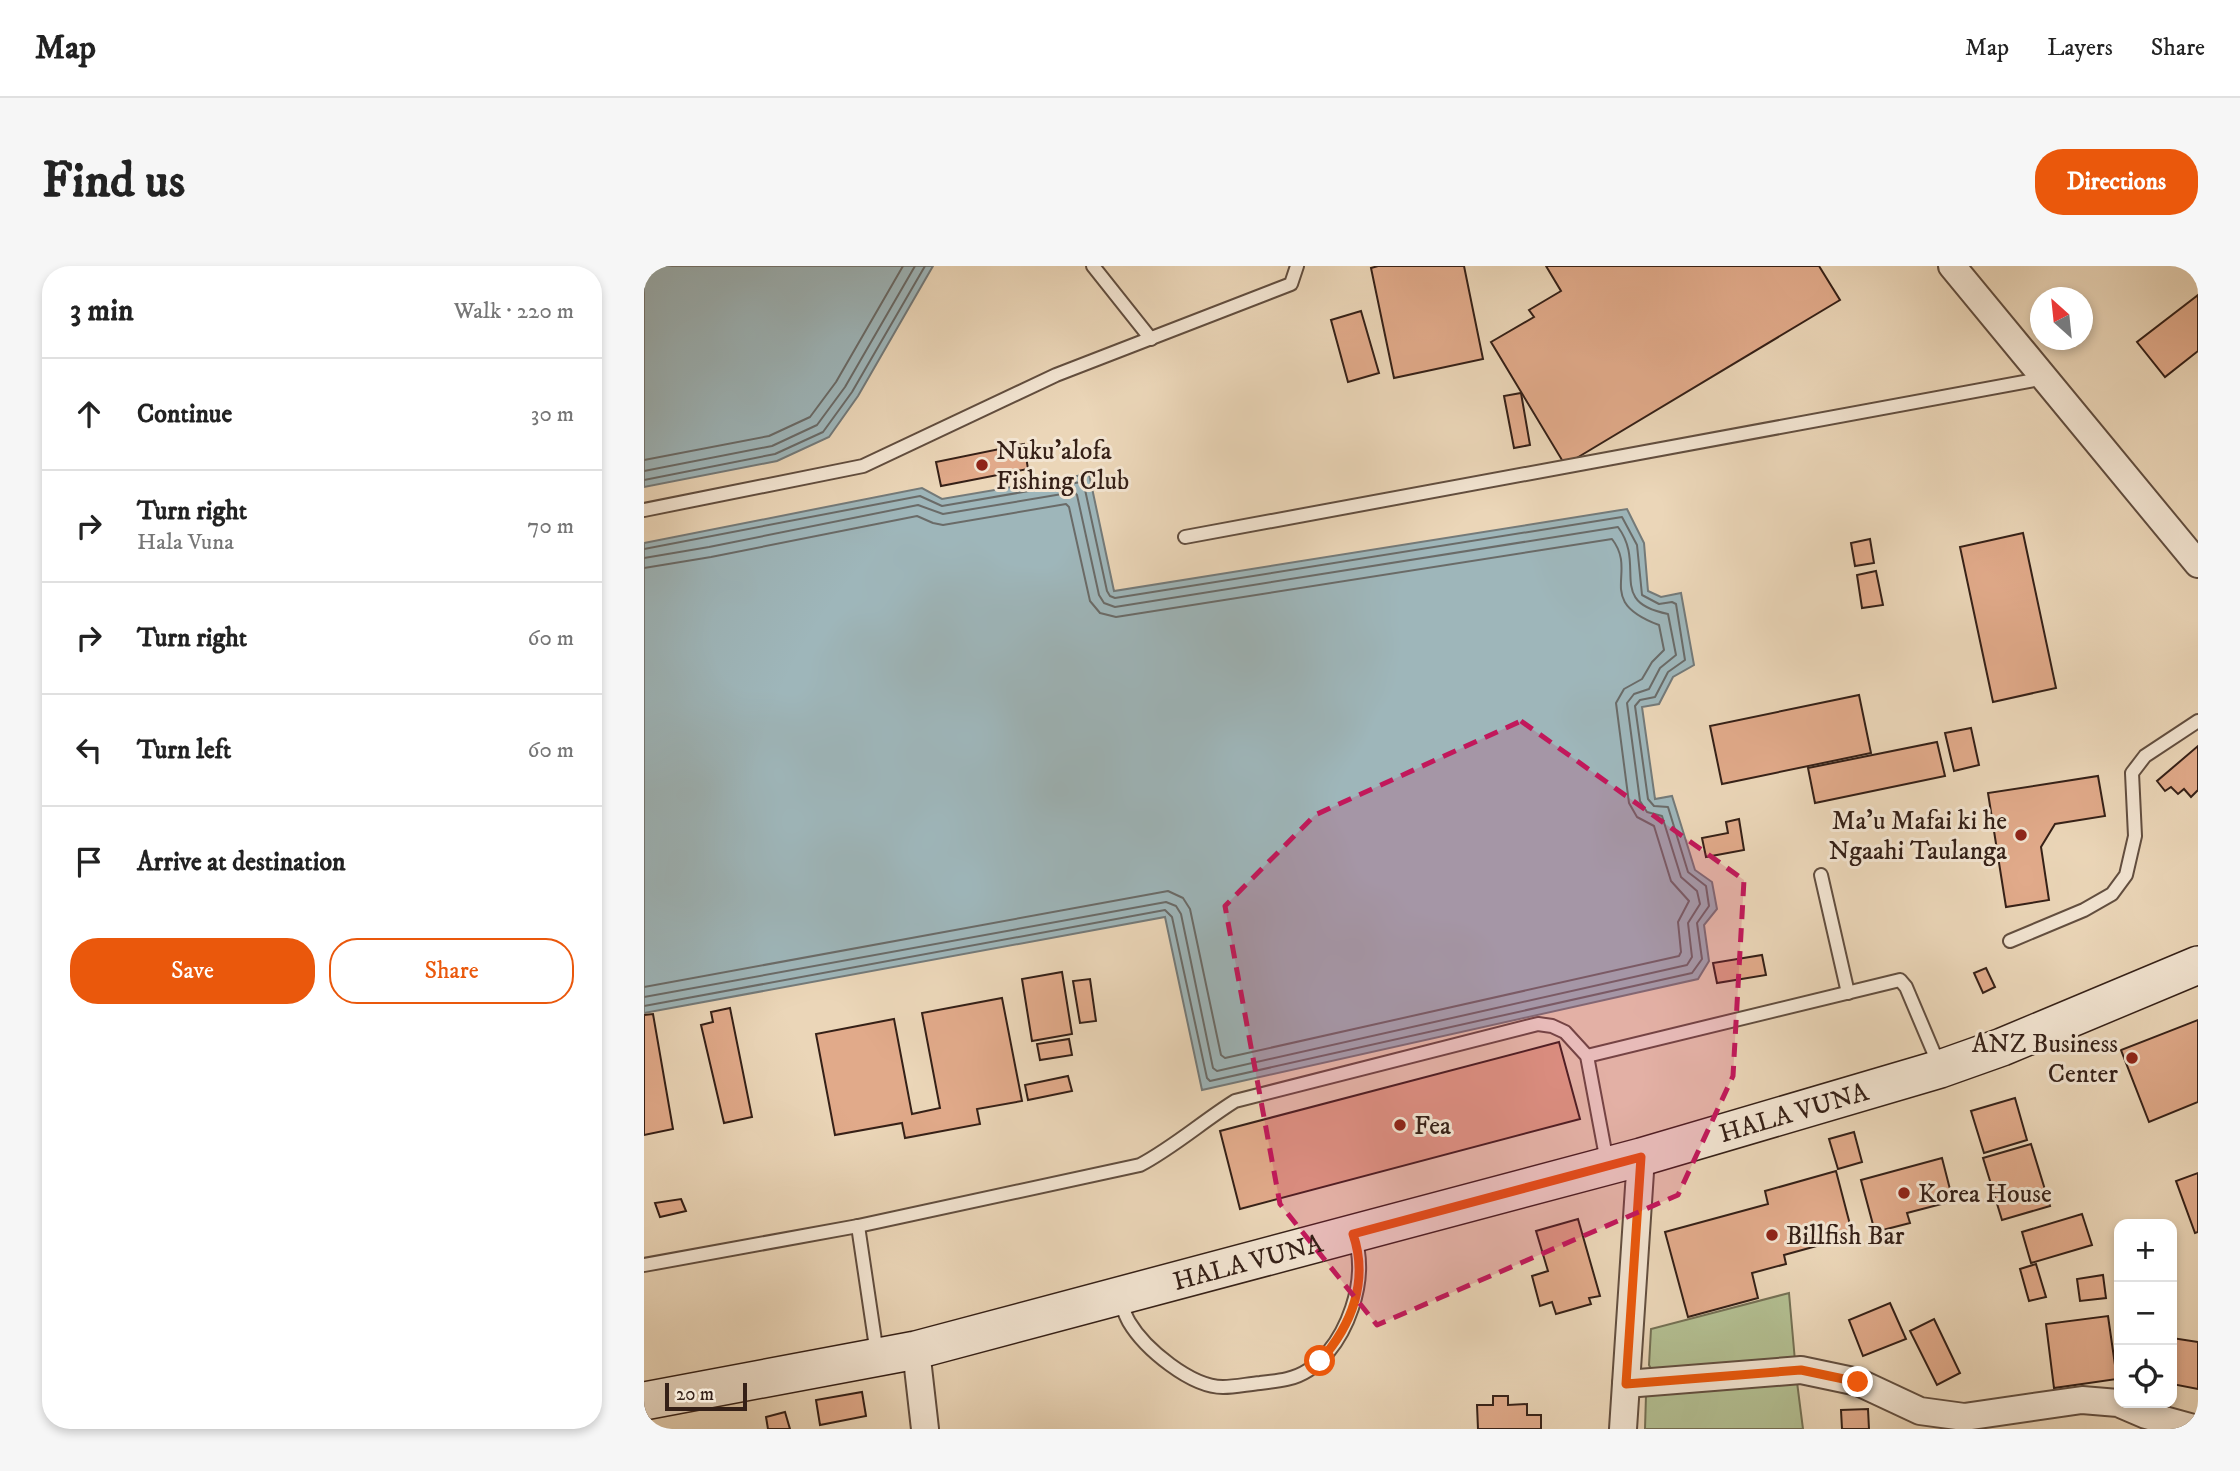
<!DOCTYPE html>
<meta charset="utf-8">
<style>
:root{--surface:#fff;--page:#f6f6f6;--text:#222;--muted:#767676;--line:#e0e0e0;--accent:#ea580c}
body{margin:0;font-family:"IM FELL DW Pica",serif;background:var(--page);color:var(--text)}
.controls{position:absolute;right:21px;bottom:21px;display:grid;overflow:hidden;border-radius:14px;box-shadow:0 4px 10px #0003}
.controls button{width:63px;height:63px;display:grid;place-items:center;padding:0;border:0;border-bottom:2px solid var(--line);background:var(--surface);color:var(--text);font:35px sans-serif}
.compass{position:absolute;left:1386px;top:21px;width:63px;height:63px;border-radius:50%;background:var(--surface);box-shadow:0 4px 10px #0003;rotate:333deg}
.scale{position:absolute;left:21px;bottom:18px;width:82px;box-sizing:border-box;padding-left:7px;border:4px solid #352017;border-top:0;font-size:19px;line-height:24px;white-space:nowrap;color:#352017;-webkit-text-stroke:5px #f2e4d1;paint-order:stroke}
.stop{position:absolute;width:21px;height:21px;margin:-16px;border:5px solid #ea580c;border-radius:50%;background:#fff}
.stop.end{background:#ea580c;border-color:#fff;box-shadow:0 2px 7px #0008}
.list{margin:0;padding:0;list-style:none}
h2{display:flex;justify-content:space-between;align-items:center;height:91px;margin:0;padding:0 28px;font-size:30px}
h2 small{font-size:23px;font-weight:400;color:var(--muted)}
.list li{display:grid;grid-template-columns:46px 1fr auto;gap:21px;align-items:center;box-sizing:border-box;height:112px;padding:0 28px;border-top:2px solid var(--line)}
.list b{display:block;font-size:26px;white-space:nowrap}
.list p{margin:0;font-size:23px;white-space:nowrap;color:var(--muted)}
.list em{font-size:23px;font-style:normal;color:var(--muted)}
.actions{display:flex;gap:14px;padding:21px 28px}
.actions a{flex:1;padding:16px 0;border:2px solid var(--accent);border-radius:28px;text-align:center;font-size:24px;color:var(--accent)}
.actions .main{background:var(--accent);color:#fff}
.icon{flex:none;width:38px;height:38px;fill:none;stroke:currentColor;stroke-width:2;stroke-linecap:round;stroke-linejoin:round}
.map{position:relative;flex:none;width:1554px;height:1163px;overflow:hidden;border-radius:28px}
header{display:flex;align-items:center;gap:42px;box-sizing:border-box;height:98px;padding:0 35px;background:var(--surface);border-bottom:2px solid var(--line)}
header strong{font-size:33px}
nav{display:flex;gap:38px;margin-inline-start:auto;font-size:24px}
.intro{display:flex;align-items:center;justify-content:space-between;box-sizing:border-box;height:168px;padding:0 42px}
h1{margin:0;font-size:49px}
.button{padding:18px 32px;border-radius:28px;background:var(--accent);color:#fff;font-size:24px;font-weight:700}
main{display:flex;gap:42px;padding:0 42px}
aside{flex:1;background:var(--surface);border-radius:28px;box-shadow:0 4px 10px #0003}
.map>svg:first-child{display:block}
.green{fill:#b3bf92;stroke:#747054;stroke-width:2}
.water{fill:#9eb6ba;stroke:#747a79;stroke-width:2}
.lines{fill:none;stroke-linecap:round;stroke-linejoin:round}
.shore{stroke:#6a6b68;stroke-width:2}
.building{fill:#e1aa8a;stroke:#352017;stroke-width:2}
.lane-casing{stroke:#624e3f;stroke-width:16}
.street-casing{stroke:#624e3f;stroke-width:30}
.secondary-casing{stroke:#352017;stroke-width:40}
.lane{stroke:#f2e4d1;stroke-width:12}
.street{stroke:#f2e4d1;stroke-width:26}
.secondary{stroke:#f2e4d1;stroke-width:37}
.route{stroke:#ea580c;stroke-width:9}
.marked{fill:#c2185b;fill-opacity:0.2;stroke:#c2185b;stroke-width:5;stroke-dasharray:14 9;stroke-linejoin:round}
.poi-dot{fill:#8f2418;stroke:#f2e4d1;stroke-width:2.5}
.labels{text-anchor:middle;stroke-width:6;stroke-linejoin:round;paint-order:stroke}
.poi-label{font-size:26px;fill:#352017;stroke:#f2e4d1;text-anchor:start}
.street-label{font-size:26px;fill:#352017;stroke:#f2e4d1}
</style>
<header>
<strong>Map</strong>
<nav><a>Map</a><a>Layers</a><a>Share</a></nav>
</header>
<div class="intro"><h1>Find us</h1><a class="button">Directions</a></div>
<main>
<aside>
<h2>3 min<small>Walk · 220 m</small></h2>
<ul class="list">
<li><svg class="icon" aria-label="ahead" viewBox="0 0 24 24"><path d="M12 20V5M6 11l6-6 6 6"/></svg><div><b>Continue</b></div><em>30 m</em></li>
<li><svg class="icon" aria-label="right" viewBox="0 0 24 24"><path d="M7 20v-9h11M14 6l5 5-5 5"/></svg><div><b>Turn right</b><p>Hala Vuna</p></div><em>70 m</em></li>
<li><svg class="icon" aria-label="right" viewBox="0 0 24 24"><path d="M7 20v-9h11M14 6l5 5-5 5"/></svg><div><b>Turn right</b></div><em>60 m</em></li>
<li><svg class="icon" aria-label="left" viewBox="0 0 24 24"><path d="M17 20v-9H6M10 6l-5 5 5 5"/></svg><div><b>Turn left</b></div><em>60 m</em></li>
<li><svg class="icon" aria-label="arrive" viewBox="0 0 24 24"><path d="M6 21V4h12l-3 4 3 4H6"/></svg><div><b>Arrive at destination</b></div></li>
</ul>
<div class="actions"><a class="main">Save</a><a>Share</a></div>
</aside>
<div class="map">
<svg width="1554" height="1163" viewBox="0 0 1554 1163">
<rect width="100%" height="100%" fill="#ebd6b8"/>
<filter id="stains"><feTurbulence type="fractalNoise" baseFrequency=".00286" numOctaves="4"/><feColorMatrix values="0 0 0 0 .2 0 0 0 0 .09 0 0 0 0 .02 0 0 0 .5 -.17"/></filter>
<radialGradient id="worn" r=".72"><stop offset=".6" stop-color="#630" stop-opacity="0"/><stop offset="1" stop-color="#630" stop-opacity=".3"/></radialGradient>
<!-- green -->
<g class="green">
<path d="M1145 1027 1151 1095 1009 1107 1005 1099 1007 1063Z"/>
<path d="M1153 1116 1159 1163H1001L1002 1129Z"/>
</g>
<!-- water -->
<g class="water">
<path d="M0 0H289L214 130 185 171 133 195 0 221Z"/>
<path d="M445 208 470 325 983 243 1000 277 1004 325 1017 331 1037 327 1050 399 1029 411 1015 438 998 441 1011 533 1028 530 1051 604 1068 616 1073 643 1060 659 1065 695 1054 713 558 824 521 651 0 747V277L278 222 298 233Z"/>
</g>
<g class="lines">
<!-- shore -->
<g class="shore">
<path d="M0 194 125 170 166 151 192 116 259 0"/>
<path d="M0 205 128 180 173 159 201 121 271 0"/>
<path d="M0 214 131 188 179 166 208 126 281 0"/>
<path d="M0 283 276 230 298 240 437 216 440 219 463 325 466 330 471 332 978 251 993 279 998 329 1015 338 1028 336 1032 338 1041 394 1024 406 1011 431 996 434 991 440 1004 533 1010 540 1024 541 1044 606 1062 620 1065 640 1053 657 1058 693 1048 707 566 815 563 812 528 651 521 644 0 740"/>
<path d="M0 292 65 281 274 239 299 248 430 226 433 229 455 329 460 337 471 341 974 261C1003 300 962 336 1024 348L1032 389 1016 402 1005 423 990 428 983 437 996 535 1003 546 1018 550 1037 611 1053 625 1056 638 1044 657 1048 691 1043 699 573 805 569 802 537 648 532 640 522 636 0 731"/>
<path d="M0 302 67 291 273 250 289 257 299 259 422 238 425 241 446 335 456 347 472 351 968 273C995 308 949 334 1015 359L1020 384 1008 396 998 413 980 423 972 437 985 537 993 551 1010 560 1027 615 1045 635 1034 656 1037 686 1035 690 581 792 577 789 546 643 539 632 524 625 0 721"/>
</g>
</g>
<!-- building -->
<g class="building">
<path d="M734 0H820L839 93 750 112 727 2Z"/>
<path d="M902 0H1175L1196 34 921 199 847 76 890 51 885 44 917 25Z"/>
<path d="M1554 29V85L1521 111 1493 76Z"/>
<path d="M717 45 735 107 704 116 687 54Z"/>
<path d="M877 127 886 179 870 182 860 130Z"/>
<path d="M380 178 384 203 297 220 292 196Z"/>
<path d="M1379 267 1412 422 1349 436 1316 281Z"/>
<path d="M1226 273 1230 297 1211 300 1207 277Z"/>
<path d="M1232 305 1239 339 1218 342 1213 309Z"/>
<path d="M1215 429 1227 487 1078 518 1066 460Z"/>
<path d="M1327 462 1335 499 1310 505 1301 467Z"/>
<path d="M1293 476 1301 510 1171 537 1164 502Z"/>
<path d="M1554 480V524L1547 531 1540 523 1534 528 1527 521 1521 525 1513 515Z"/>
<path d="M1454 510 1461 550 1411 558 1397 581 1405 634 1362 641 1344 527Z"/>
<path d="M1095 553 1100 584 1062 591 1058 572 1084 567 1082 556Z"/>
<path d="M1118 689 1122 709 1073 717 1069 697Z"/>
<path d="M1342 702 1351 721 1339 727 1330 707Z"/>
<path d="M418 706 428 768 388 775 378 713Z"/>
<path d="M446 713 452 755 436 757 429 715Z"/>
<path d="M358 732 378 835 333 843 336 858 261 872 258 857 191 869 172 768 250 753 268 848 296 842 278 747Z"/>
<path d="M86 742 108 851 80 857 57 759 69 756 67 746Z"/>
<path d="M9 748 29 863 0 869V749Z"/>
<path d="M1554 754V836L1505 856 1477 784Z"/>
<path d="M425 773 428 789 396 794 393 778Z"/>
<path d="M915 776 936 853 596 943 576 865Z"/>
<path d="M424 810 428 825 384 834 381 819Z"/>
<path d="M1371 832 1383 874 1340 887 1327 845Z"/>
<path d="M1210 866 1218 896 1194 903 1185 873Z"/>
<path d="M1387 878 1406 940 1358 954 1339 892Z"/>
<path d="M1298 892 1309 935 1263 947 1266 957 1231 966 1217 914Z"/>
<path d="M1192 905 1209 970 1140 989 1142 998 1108 1007 1114 1032 1044 1051 1021 966 1124 938 1121 925Z"/>
<path d="M1554 907V966L1551 967 1532 915Z"/>
<path d="M37 933 42 945 16 951 11 937Z"/>
<path d="M1438 948 1448 979 1387 997 1378 966Z"/>
<path d="M934 953 956 1030 945 1032 947 1038 912 1048 908 1036 896 1040 888 1010 904 1005 892 965Z"/>
<path d="M1392 998 1402 1031 1385 1035 1376 1003Z"/>
<path d="M1459 1009 1462 1032 1436 1035 1433 1013Z"/>
<path d="M1246 1037 1262 1073 1219 1090 1205 1054Z"/>
<path d="M1464 1050 1473 1113 1410 1122 1402 1058Z"/>
<path d="M1290 1053 1316 1107 1293 1119 1266 1065Z"/>
<path d="M1528 1072 1554 1076V1123L1528 1118Z"/>
<path d="M218 1126 222 1150 176 1159 172 1134Z"/>
<path d="M849 1130H864V1139L883 1138V1149H897V1163H834L833 1139H849Z"/>
<path d="M1224 1143 1225 1163H1198L1197 1144Z"/>
<path d="M141 1146 146 1163H124L122 1151Z"/>
</g>
<g class="lines">
<!-- lane casing -->
<g class="lane-casing">
<g id="lane">
<path d="M449 0 507 73"/>
<path d="M0 244 219 200 412 109 647 18 653 0"/>
<path d="M541 271 1401 112"/>
<path d="M1177 609 1204 727"/>
<path d="M1366 675 1440 644 1468 628 1482 609 1491 570 1488 507 1501 490 1554 455"/>
<path d="M943 790 1256 714 1262 721 1295 799"/>
<path d="M214 960 233 1088"/>
<path d="M0 999 214 960 496 899C530 881 559 855 591 835L894 758 908 760 921 766 943 790 963 896"/>
<path d="M475 1032C478 1040 481 1049 485 1056 501 1083 547 1121 579 1121 591 1121 604 1118 616 1117 625 1116 634 1115 643 1113 676 1106 698 1072 708 1042 716 1018 718 993 710 969"/>
</g>
</g>
<!-- street casing -->
<g class="street-casing">
<g id="street">
<path d="M1308 0 1554 298"/>
<path d="M272 1084 281 1163"/>
<path d="M982 1118 1157 1104 1214 1116 1276 1145 1320 1151 1438 1134 1474 1137 1502 1149 1553 1163"/>
<path d="M979 1163 997 891"/>
</g>
</g>
<!-- secondary casing -->
<g class="secondary-casing">
<g id="secondary">
<path id="s1" d="M0 1135 272 1084 997 891 1296 803 1358 781 1554 699"/>
</g>
</g>
<!-- lane -->
<use href="#lane" class="lane"/>
<!-- street -->
<use href="#street" class="street"/>
<!-- secondary -->
<use href="#secondary" class="secondary"/>
</g>
<g class="lines">
<!-- route -->
<path class="route" d="M676 1095C708 1059 725 1015 709 968L997 891 982 1118 1157 1104 1214 1116"/>
</g>
<!-- marked area -->
<path class="marked" d="M877 455 1100 614 1089 810 1034 929 733 1059 636 938 581 640 671 549Z"/>
<!-- markers -->
<g class="poi-dot">
<circle cx="338" cy="199" r="7"/>
<circle cx="1377" cy="569" r="7"/>
<circle cx="1488" cy="792" r="7"/>
<circle cx="756" cy="859" r="7"/>
<circle cx="1260" cy="927" r="7"/>
<circle cx="1128" cy="969" r="7"/>
</g>
<g class="labels">
<!-- poi labels -->
<g class="poi-label">
<text x="352" y="193">Nuku'alofa<tspan x="352" dy="30">Fishing Club</tspan></text>
<text x="1363" y="563" text-anchor="end">Ma'u Mafai ki he<tspan x="1363" dy="30">Ngaahi Taulanga</tspan></text>
<text x="1474" y="786" text-anchor="end">ANZ Business<tspan x="1474" dy="30">Center</tspan></text>
<text x="770" y="868">Fea</text>
<text x="1274" y="936">Korea House</text>
<text x="1142" y="978">Billfish Bar</text>
</g>
<!-- street labels -->
<g class="street-label">
<text dy="9" stroke="none"><textPath href="#s1" startOffset="1186">HALA VUNA</textPath></text>
<text dy="9" stroke="none"><textPath href="#s1" startOffset="620">HALA VUNA</textPath></text>
</g>
</g>
<rect width="100%" height="100%" filter="url(#stains)"/>
<rect width="100%" height="100%" fill="url(#worn)"/>
</svg>
<div class="controls">
<button>+</button>
<button>−</button>
<button><svg class="icon" aria-label="locate" viewBox="0 0 24 24"><circle cx="12" cy="12" r="6"/><path d="M12 2v4M12 18v4M2 12h4M18 12h4"/></svg></button>
</div>
<svg class="compass" viewBox="-18 -18 36 36"><path d="M0-13l5 13h-10z" fill="#e53935"/><path d="M0 13l5-13h-10z" fill="#767676"/></svg>
<div class="scale">20 m</div>
<div class="stop" style="left:676px;top:1095px"></div>
<div class="stop end" style="left:1214px;top:1116px"></div>
</div>
</main>
